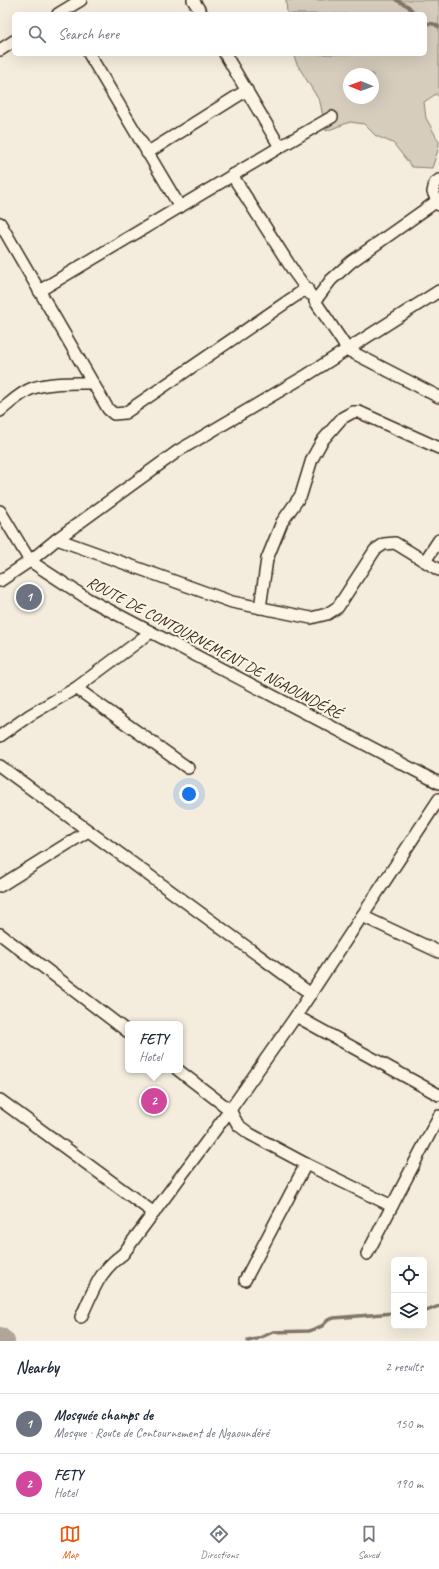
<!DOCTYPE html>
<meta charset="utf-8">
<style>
:root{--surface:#fff;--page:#f2f2f3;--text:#1f2937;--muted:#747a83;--line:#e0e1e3;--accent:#ea580c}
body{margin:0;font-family:Caveat,sans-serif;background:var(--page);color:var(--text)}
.controls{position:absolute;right:12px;bottom:12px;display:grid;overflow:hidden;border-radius:6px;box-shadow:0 4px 16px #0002}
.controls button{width:36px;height:36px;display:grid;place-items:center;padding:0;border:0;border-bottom:1px solid var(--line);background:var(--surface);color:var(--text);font:20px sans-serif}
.compass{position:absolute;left:343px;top:68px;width:36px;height:36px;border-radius:50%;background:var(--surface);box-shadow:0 4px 16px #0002;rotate:271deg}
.you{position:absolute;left:189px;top:794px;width:14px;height:14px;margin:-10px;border:3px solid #fff;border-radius:50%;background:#1a73e8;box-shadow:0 0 0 6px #1a73e833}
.badge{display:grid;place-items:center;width:26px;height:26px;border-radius:50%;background:var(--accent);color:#fff;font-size:13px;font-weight:700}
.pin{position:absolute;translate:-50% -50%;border:2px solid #fff;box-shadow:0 1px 4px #0006}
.popup{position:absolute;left:125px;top:1021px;width:58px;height:52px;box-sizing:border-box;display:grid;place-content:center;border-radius:6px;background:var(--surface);filter:drop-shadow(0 1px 3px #0005);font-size:13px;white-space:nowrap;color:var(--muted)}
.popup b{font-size:15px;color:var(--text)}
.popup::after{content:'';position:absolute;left:50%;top:100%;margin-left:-8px;border:8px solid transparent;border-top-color:var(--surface)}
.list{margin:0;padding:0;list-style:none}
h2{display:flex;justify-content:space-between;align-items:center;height:52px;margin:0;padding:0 16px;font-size:17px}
h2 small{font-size:13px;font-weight:400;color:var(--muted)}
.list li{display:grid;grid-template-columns:26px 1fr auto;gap:12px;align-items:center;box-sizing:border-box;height:60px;padding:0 16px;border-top:1px solid var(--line)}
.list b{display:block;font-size:15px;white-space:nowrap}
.list p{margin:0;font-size:13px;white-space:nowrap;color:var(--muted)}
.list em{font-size:13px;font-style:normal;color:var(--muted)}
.icon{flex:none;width:22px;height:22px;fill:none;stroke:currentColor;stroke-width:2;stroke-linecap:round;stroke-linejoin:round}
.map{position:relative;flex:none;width:439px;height:1341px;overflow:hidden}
.search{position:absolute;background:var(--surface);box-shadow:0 4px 16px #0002;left:12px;right:12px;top:12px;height:44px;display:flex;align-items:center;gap:10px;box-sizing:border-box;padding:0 14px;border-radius:6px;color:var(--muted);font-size:15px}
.sheet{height:172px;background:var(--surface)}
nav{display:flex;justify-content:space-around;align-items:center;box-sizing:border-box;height:56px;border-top:1px solid var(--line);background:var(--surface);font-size:11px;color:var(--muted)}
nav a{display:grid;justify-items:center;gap:2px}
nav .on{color:var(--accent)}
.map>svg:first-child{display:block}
.green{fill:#d6cdbd;stroke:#887c6e;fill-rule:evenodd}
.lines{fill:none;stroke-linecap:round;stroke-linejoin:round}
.stream{stroke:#817466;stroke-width:3.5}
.river{stroke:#b0a596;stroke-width:20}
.minor-casing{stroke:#3b2a1e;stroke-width:14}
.minor{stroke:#fcf5e5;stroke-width:11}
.labels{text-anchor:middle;stroke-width:4;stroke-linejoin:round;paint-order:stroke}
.street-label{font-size:16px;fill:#3b2a1e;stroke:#fcf5e5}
</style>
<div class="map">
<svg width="439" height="1341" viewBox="0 0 439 1341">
<rect width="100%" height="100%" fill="#f4eddd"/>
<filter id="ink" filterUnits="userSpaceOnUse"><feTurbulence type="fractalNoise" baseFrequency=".025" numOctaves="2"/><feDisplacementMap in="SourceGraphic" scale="8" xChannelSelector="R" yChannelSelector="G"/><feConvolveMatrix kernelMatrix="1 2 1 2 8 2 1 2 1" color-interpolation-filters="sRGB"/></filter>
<g filter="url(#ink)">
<!-- green -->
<path class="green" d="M286 0H439V97L436 94 424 102 426 118 439 142V147L432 168 412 167 393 143 376 136 364 124 350 122 326 131 320 102 297 64 293 54H425V14H287ZM349 74H373V98H349Z"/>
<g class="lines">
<!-- stream -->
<g class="stream">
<path d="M396 0 408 6 415 14"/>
<path d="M425 23 434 24 439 27"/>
<path d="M424 1312 439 1306"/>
<path d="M248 1341 257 1339 273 1332 309 1331 322 1326 328 1320 334 1318 394 1313"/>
</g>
<!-- river -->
<path class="river" d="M0 1337 5 1341"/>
<!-- minor casing -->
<g class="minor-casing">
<g id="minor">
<path d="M193 0 202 14"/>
<path d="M58 14 81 0"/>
<path d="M0 50 14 41"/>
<path d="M89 54 180 207"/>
<path d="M225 54 280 147"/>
<path d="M147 153 247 90"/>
<path d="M232 175 294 272 310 294"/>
<path d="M439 180 435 183 433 192 439 205"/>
<path d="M437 201 351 262 331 280 315 301 348 350 439 397"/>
<path d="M0 223 108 409 114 414 125 413 307 288"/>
<path d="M39 291 280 147 332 117"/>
<path d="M0 411C10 403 21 392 33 388 52 382 73 383 92 383"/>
<path d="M0 511 30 561 88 599 439 783"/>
<path d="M57 539 232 602 311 618 327 614 338 607 375 550 384 544 395 543 439 570"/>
<path d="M425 561 439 540"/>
<path d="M0 581 30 561 57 539 178 451 307 375 439 291"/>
<path d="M260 608 267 559 282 522 301 495 312 459 322 441 342 418 353 412H359L439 448"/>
<path d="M76 688 188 768"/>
<path d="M0 736 30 715 76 688 151 632"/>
<path d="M0 766 311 994"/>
<path d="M0 886 88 831"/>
<path d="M362 916 439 952"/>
<path d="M0 934 128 1032"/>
<path d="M296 1016 439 1095"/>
<path d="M178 1070 230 1110 238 1125 250 1134 306 1164 392 1206"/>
<path d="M0 1100 154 1213"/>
<path d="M367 1254 439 1116"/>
<path d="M245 1280 306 1164"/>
<path d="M81 1317C94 1290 98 1272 123 1254L230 1110 296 1016 439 799"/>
</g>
</g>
<!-- minor -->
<use href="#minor" class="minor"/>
</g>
</g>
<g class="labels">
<!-- street labels -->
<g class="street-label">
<text transform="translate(215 647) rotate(28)" y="6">ROUTE DE CONTOURNEMENT DE NGAOUNDÉRÉ</text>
</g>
</g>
</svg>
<div class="controls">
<button><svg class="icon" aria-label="locate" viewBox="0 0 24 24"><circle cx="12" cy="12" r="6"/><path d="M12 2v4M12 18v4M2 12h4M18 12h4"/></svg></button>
<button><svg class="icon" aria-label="layers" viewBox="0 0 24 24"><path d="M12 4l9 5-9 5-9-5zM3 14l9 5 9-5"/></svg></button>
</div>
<svg class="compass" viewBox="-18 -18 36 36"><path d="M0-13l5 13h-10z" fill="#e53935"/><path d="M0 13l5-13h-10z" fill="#747a83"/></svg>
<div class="you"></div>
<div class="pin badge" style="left:29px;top:597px;background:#6b7280">1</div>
<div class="pin badge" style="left:154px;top:1101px;background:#d1479c">2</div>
<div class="popup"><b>FETY</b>Hotel</div>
<div class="search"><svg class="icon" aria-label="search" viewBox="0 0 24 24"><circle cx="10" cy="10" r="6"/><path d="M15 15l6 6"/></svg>Search here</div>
</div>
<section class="sheet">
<h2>Nearby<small>2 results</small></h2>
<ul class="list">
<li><span class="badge" style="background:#6b7280">1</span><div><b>Mosquée champs de</b><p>Mosque · Route de Contournement de Ngaoundéré</p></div><em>150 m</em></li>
<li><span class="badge" style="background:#d1479c">2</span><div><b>FETY</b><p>Hotel</p></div><em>190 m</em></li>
</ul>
</section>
<nav>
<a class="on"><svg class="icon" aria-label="map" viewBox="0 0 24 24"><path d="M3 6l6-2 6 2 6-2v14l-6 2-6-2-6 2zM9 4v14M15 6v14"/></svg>Map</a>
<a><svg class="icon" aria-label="directions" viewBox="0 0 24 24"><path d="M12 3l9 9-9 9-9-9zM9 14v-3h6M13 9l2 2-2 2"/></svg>Directions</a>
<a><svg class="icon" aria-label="saved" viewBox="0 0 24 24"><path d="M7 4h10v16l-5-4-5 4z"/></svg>Saved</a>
</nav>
